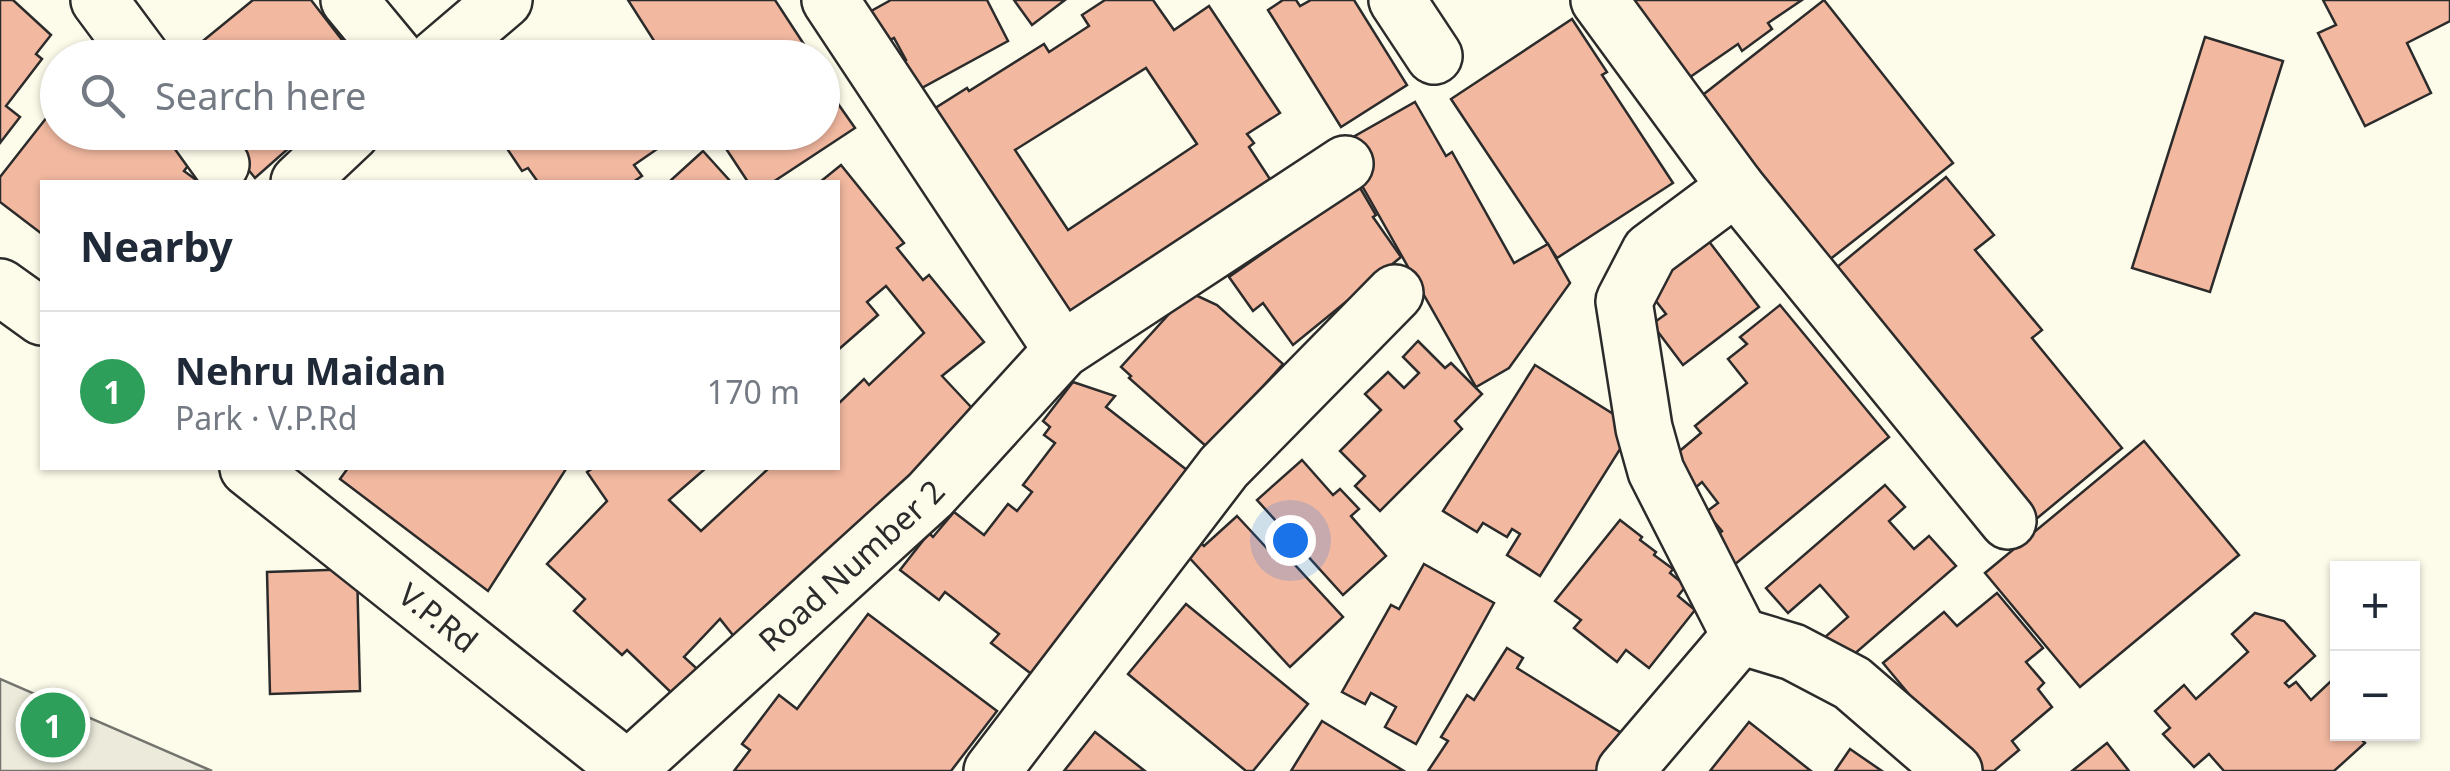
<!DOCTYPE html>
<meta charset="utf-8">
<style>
:root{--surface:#fff;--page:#f6f6f7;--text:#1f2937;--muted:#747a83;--line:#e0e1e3;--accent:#c62828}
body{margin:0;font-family:"Noto Sans",sans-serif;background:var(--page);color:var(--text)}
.controls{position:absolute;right:30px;bottom:30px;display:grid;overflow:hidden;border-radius:0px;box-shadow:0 2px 8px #0004}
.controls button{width:90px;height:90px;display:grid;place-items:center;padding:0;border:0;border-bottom:2px solid var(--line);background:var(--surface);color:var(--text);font:50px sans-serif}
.you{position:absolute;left:1290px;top:540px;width:35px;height:35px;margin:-25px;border:8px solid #fff;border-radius:50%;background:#1a73e8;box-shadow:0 0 0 15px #1a73e833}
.badge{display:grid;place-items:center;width:65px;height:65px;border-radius:50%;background:var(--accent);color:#fff;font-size:32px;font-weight:700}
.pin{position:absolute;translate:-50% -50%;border:5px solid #fff;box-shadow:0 2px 10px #0006}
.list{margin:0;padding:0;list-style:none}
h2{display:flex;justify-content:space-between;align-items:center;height:130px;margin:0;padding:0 40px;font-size:42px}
h2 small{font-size:32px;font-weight:400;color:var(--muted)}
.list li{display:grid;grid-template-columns:65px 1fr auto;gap:30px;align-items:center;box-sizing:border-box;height:160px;padding:0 40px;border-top:2px solid var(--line)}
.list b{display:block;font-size:38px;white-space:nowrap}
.list p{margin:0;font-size:32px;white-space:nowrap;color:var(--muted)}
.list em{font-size:32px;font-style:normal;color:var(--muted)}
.icon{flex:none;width:55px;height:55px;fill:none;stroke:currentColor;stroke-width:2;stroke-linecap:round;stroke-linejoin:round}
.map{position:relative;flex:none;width:2450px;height:771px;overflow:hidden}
.search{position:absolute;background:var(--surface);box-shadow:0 2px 8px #0004;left:40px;top:40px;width:800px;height:110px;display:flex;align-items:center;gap:25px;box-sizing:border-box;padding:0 35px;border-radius:55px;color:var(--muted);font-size:38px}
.panel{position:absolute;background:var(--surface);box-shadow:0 2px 8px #0004;left:40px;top:180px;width:800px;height:290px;border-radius:0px}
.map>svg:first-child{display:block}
.green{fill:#ecebdb;stroke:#74746e;stroke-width:2.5}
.building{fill:#f2b8a0;stroke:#2b2b2b;stroke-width:2.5;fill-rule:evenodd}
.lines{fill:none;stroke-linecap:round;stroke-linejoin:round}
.minor-casing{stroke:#2b2b2b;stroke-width:60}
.minor{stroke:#fdfbea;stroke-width:55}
.labels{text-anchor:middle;stroke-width:8;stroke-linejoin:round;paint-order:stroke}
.street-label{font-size:32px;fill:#2b2b2b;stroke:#fdfbea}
</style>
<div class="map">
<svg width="2450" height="771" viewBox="0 0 2450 771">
<rect width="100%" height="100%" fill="#fdfbea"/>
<!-- green -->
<path class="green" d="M0 679 212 771H0Z"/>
<!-- building -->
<g class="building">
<path d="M0 0H13L51 35 36 54 42 59 6 106 20 117 0 143Z"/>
<path d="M253 0H311L356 58H182Z"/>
<path d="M628 0H775L809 52 801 58H665Z"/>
<path d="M891 0H987L1008 41 907 96 892 68 906 60 894 38 880 45 864 15Z"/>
<path d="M1014 0H1065L1032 25Z"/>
<path d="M1105 0H1153L1174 30 1209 6 1280 113 1247 134 1254 143 1249 147 1277 190 1067 338 929 112 967 88 969 91 1044 44 1049 52 1089 26 1082 15ZM1146 68 1197 144 1068 230 1015 150Z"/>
<path d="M1283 0H1296L1300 6 1311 0H1354L1407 85 1341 127 1268 10Z"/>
<path d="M1621 0H1802L1768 23 1772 29 1742 51 1738 44 1680 84Z"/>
<path d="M1824 0 1953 163 1824 264 1695 101Z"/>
<path d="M2323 0H2450V21L2407 43 2431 93 2365 126 2318 33 2336 25Z"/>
<path d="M1572 19 1607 72 1602 75 1673 183 1557 258 1451 99Z"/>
<path d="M2205 37 2283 61 2210 292 2132 268Z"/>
<path d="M827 88 855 128 773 182H748L715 132H822V91Z"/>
<path d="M1415 102 1446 156 1452 152 1514 263 1548 244 1570 283 1509 368 1476 387 1339 145Z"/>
<path d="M58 103V132H169L197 154 184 171 199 182H42V234L0 202V177Z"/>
<path d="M218 132H307L255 178Z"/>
<path d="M496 132H655L663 145 634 165 642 176 633 182H538L528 168 522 171Z"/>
<path d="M703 151 731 182H671L670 181Z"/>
<path d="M841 165 904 243 897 248 923 280 929 275 984 342 942 376 971 407 923 473 736 639 720 619 684 657 705 676 681 702 627 650 622 655 574 611 585 599 547 564 607 501 587 472 593 468H706L669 500 701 531 769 468H838V404L864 379 869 385 924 333 886 286 867 302 878 315 838 350V182H820Z"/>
<path d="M1946 177 1994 235 1975 250 2042 330 2032 338 2122 448 2035 520 1830 273Z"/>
<path d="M1359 186 1376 215 1373 217 1401 257 1293 345 1263 303 1253 311 1229 277Z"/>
<path d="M1701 231 1759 307 1683 365 1652 324 1666 314 1652 296 1664 259Z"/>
<path d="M1189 292 1217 305 1283 364 1208 448 1129 378 1131 376 1121 367Z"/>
<path d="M1780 305 1889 437 1728 570 1707 544 1722 531 1706 512 1718 503 1702 482 1694 489 1669 460 1701 433 1695 426 1747 383 1728 359 1747 344 1740 337Z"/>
<path d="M1418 341 1445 368 1451 363 1482 394 1455 421 1462 429 1380 511 1355 486 1365 476 1340 451 1381 410 1365 394 1388 372 1404 388 1419 373 1403 357Z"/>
<path d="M1535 365 1634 427 1540 576 1507 555 1520 534 1512 529 1507 537 1483 523 1477 532 1443 511Z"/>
<path d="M1073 382 1115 396 1106 407 1192 474 1034 676 991 643 999 634 945 592 939 600 900 570 929 533 933 537 954 512 984 535 1008 504 1017 511 1032 492 1023 485 1055 443 1044 435 1050 427 1043 421Z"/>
<path d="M2144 441 2239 555 2080 687 1985 573Z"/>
<path d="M1302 460 1333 495 1340 489 1359 509 1351 516 1386 556 1343 595 1257 500Z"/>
<path d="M348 468H565L566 469 488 591 340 479Z"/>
<path d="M1885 485 1905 507 1889 521 1914 549 1929 536 1956 566 1837 669 1816 645 1848 617 1820 585 1788 613 1766 588Z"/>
<path d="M1237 516 1275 557 1282 551 1343 617 1290 667 1185 553 1198 540 1204 546Z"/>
<path d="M1620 520 1642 537 1640 540 1656 552 1654 555 1673 569 1670 573 1686 586 1678 596 1695 610 1649 668 1626 650 1617 662 1574 628 1581 620 1555 601Z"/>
<path d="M1424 564 1494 603 1416 744 1385 727 1396 707 1371 693 1365 704 1342 692 1391 605 1399 609Z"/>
<path d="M357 569 360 691 270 694 267 572Z"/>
<path d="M1997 593 2043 648 2026 662 2044 683 2038 689 2052 707 2012 741 2019 750 1994 771H1969L1903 707 1913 699 1883 663 1944 612 1957 626Z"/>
<path d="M1186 604 1308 704 1253 771H1246L1128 674Z"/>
<path d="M2255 613 2284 621 2315 656 2285 683 2289 687 2296 682 2311 700 2330 682 2338 691V734H2362L2359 737 2365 743 2334 771H2224L2209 754 2194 767 2163 734 2170 728 2155 711 2184 685 2196 699 2248 652 2232 634Z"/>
<path d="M868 614 997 711 951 771H734L750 750 742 744 779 695 797 709Z"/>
<path d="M1507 648 1523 658 1517 668 1623 734 1599 771H1428L1448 741 1441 737 1467 695 1474 700Z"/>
<path d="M1322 721 1404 771H1291Z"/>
<path d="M1749 722 1811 771H1710Z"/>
<path d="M1095 732 1145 771H1064Z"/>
<path d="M2107 743 2129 771H2072Z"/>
<path d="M1850 749 1882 771H1835Z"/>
</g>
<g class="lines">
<!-- minor casing -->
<g class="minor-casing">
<g id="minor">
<path d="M99 0 142 58"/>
<path d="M349 0 397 58"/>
<path d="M830 0 1062 350"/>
<path d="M1397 0 1434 56"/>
<path d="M1599 0 1736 187 2008 521"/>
<path d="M436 58 504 0"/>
<path d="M198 132 221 164"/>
<path d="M299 182 352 132"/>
<path d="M0 287 42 317"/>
<path id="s1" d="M248 468 630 771"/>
<path d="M1740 636 1793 652 1852 683 1954 771"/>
<path id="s2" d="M626 771 930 495 1062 350 1345 164"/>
<path d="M992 771 1224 467 1395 293"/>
<path d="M1625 771 1740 636 1656 471 1644 428 1624 301 1650 251 1736 187"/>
</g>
</g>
<!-- minor -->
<use href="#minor" class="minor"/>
</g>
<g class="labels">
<!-- street labels -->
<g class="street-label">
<text dy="11" stroke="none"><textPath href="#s2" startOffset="305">Road Number 2</textPath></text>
<text dy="11" stroke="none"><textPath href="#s1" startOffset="242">V.P.Rd</textPath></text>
</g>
</g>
</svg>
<div class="controls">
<button>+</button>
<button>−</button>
</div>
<div class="you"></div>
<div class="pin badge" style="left:53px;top:725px;background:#2e9e5b">1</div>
<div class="search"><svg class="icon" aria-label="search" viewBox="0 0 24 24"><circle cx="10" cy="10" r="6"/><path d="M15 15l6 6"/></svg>Search here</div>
<section class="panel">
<h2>Nearby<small></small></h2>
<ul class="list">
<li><span class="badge" style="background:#2e9e5b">1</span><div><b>Nehru Maidan</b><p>Park · V.P.Rd</p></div><em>170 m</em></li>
</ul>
</section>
</div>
